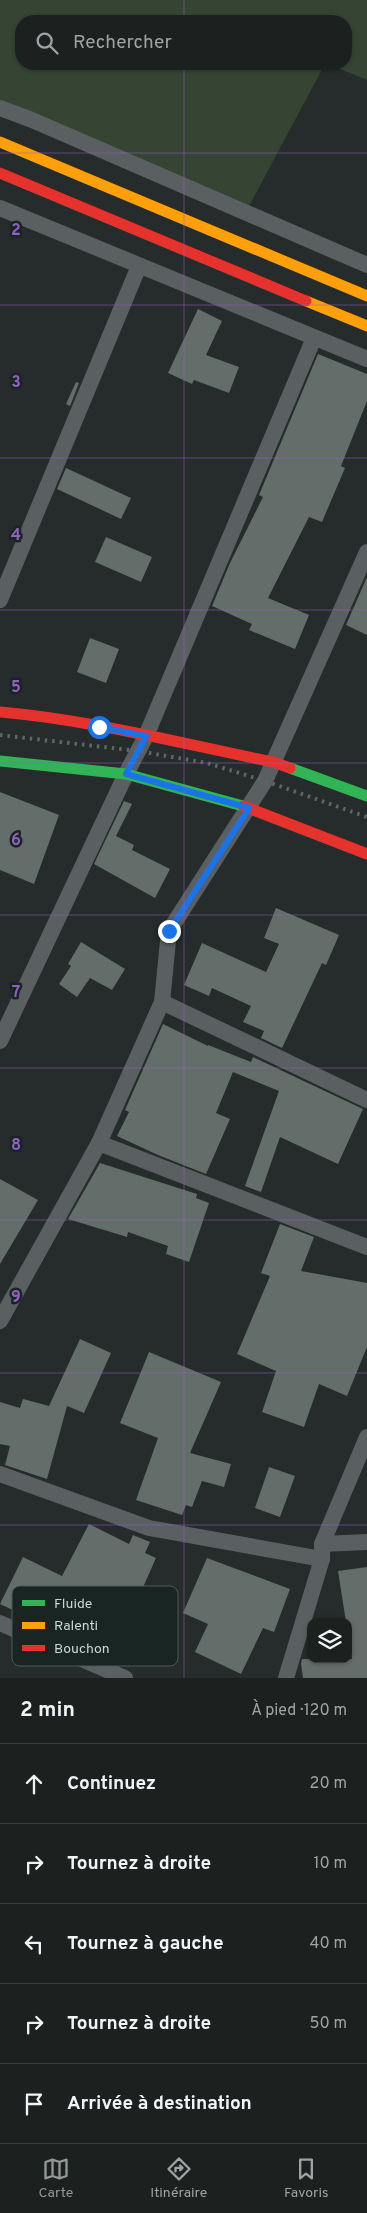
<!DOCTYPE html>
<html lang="fr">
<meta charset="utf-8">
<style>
:root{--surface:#1c2120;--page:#292e2d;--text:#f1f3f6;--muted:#a0a3a5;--line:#3a3e3e;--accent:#929a98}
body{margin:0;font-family:Overpass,sans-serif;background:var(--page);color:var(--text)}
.controls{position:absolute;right:15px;bottom:15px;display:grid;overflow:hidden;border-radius:10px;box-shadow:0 1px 4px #0004}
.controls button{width:45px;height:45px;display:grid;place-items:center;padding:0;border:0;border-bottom:1px solid var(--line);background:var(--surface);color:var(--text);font:25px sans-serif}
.stop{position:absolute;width:15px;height:15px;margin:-11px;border:4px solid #1a73e8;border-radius:50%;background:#fff}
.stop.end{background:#1a73e8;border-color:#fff;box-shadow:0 1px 5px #0008}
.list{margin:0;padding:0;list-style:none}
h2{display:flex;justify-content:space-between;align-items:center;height:65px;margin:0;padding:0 20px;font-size:21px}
h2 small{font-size:16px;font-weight:400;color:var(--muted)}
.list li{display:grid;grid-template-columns:32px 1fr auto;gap:15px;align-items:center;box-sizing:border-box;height:80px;padding:0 20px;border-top:1px solid var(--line)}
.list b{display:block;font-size:19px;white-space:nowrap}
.list em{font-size:16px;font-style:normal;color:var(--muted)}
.icon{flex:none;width:28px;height:28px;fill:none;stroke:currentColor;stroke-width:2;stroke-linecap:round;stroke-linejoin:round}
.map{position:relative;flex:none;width:367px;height:1678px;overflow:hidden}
.search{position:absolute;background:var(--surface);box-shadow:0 1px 4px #0004;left:15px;right:15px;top:15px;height:55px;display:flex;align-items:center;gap:12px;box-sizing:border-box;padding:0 18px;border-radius:20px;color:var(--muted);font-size:19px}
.sheet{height:465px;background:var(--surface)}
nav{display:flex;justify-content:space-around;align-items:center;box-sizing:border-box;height:70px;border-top:1px solid var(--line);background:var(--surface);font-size:14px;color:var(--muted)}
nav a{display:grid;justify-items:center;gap:2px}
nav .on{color:var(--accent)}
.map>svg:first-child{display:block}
.green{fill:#354433}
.building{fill:#636d69}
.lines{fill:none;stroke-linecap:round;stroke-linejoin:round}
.street{stroke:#5a6061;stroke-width:16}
.fast{stroke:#30b455;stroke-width:11}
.slow{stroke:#ff9f0a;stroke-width:11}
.jam{stroke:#e5322d;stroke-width:11}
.rail{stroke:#606666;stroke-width:4;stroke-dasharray:2.5 5;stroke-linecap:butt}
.route{stroke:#1a73e8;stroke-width:6}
.grid{fill:none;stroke:#945fc5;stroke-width:1;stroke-opacity:0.55}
.key{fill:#182523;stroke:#4e5a58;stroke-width:1}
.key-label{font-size:14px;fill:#cdd5d3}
.grid-label{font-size:16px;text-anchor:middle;font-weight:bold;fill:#945fc5;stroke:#182523;stroke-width:5;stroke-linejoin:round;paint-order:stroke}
</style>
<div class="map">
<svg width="367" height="1678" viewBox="0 0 367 1678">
<rect width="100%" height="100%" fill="#252c2b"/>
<!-- green -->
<path class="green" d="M0 0H367V80L328 64H346V21H21V64H325L248 208 0 100Z"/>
<!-- building -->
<g class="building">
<path d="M198 309 222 321 206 355 239 367 229 393 194 380 192 384 168 373Z"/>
<path d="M318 354 367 374V401L341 466 345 468 322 522 309 517 268 598 309 615 295 649 249 630 252 624 212 606 230 563 263 497 259 495Z"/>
<path d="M76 382 79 383 70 406 66 404Z"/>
<path d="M66 468 131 498 121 519 57 489Z"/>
<path d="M106 537 152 557 141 582 95 562Z"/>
<path d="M367 577V635L346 625Z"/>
<path d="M90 638 119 649 106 683 77 672Z"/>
<path d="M0 792 59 815 34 884 0 870Z"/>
<path d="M124 801 132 804 116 836 134 845 132 850 170 869 155 898 94 864Z"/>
<path d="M276 908 339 935 326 965 322 963 282 1048 261 1038 264 1031 243 1022 251 1006 212 988 209 996 184 985 202 943 266 972 279 944 264 938Z"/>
<path d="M81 942 125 969 112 990 90 978 77 997 59 984 71 966 68 964Z"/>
<path d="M163 1024 208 1046V1045L251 1062 253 1057 363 1109 338 1164 280 1137 261 1192 245 1186 279 1091 233 1072 216 1113 230 1119 206 1174 158 1155 117 1136 129 1112 125 1110Z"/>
<path d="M100 1163 197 1194 196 1198 209 1203 189 1262 166 1254 168 1246 128 1232 127 1237 68 1219Z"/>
<path d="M0 1179 38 1200 0 1264Z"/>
<path d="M280 1224 314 1237 301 1271 367 1283V1347L347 1396 319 1384 304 1427 262 1412 276 1371 237 1354 270 1276 261 1273Z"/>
<path d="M80 1339 111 1353 84 1413 67 1406 47 1479 5 1465 10 1446 0 1444V1402L20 1408 23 1399 49 1406Z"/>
<path d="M149 1352 221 1382 190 1453 231 1464 224 1487 202 1481 192 1507 186 1505 182 1515 136 1500 158 1438 120 1423Z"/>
<path d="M269 1467 295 1476 280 1517 255 1508Z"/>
<path d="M89 1524 129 1544 133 1535 150 1542 145 1553 156 1558 136 1603 101 1588 75 1645 38 1629 41 1623 0 1604 23 1557 62 1576Z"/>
<path d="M207 1558 290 1589 274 1632 263 1628 241 1674 195 1652 208 1624 183 1613Z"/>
<path d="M367 1567V1678H303L301 1664 302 1659H352L348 1622H346L338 1571Z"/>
</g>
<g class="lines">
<!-- street -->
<g class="street">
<path d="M0 108 32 120 367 265"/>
<path d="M0 208 367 359"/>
<path d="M0 600 139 266"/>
<path d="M162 1002 367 1100"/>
<path d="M0 1041 126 774 146 736 314 338"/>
<path d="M99 1143 367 1247"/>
<path d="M0 1321 99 1143 162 1002 169 931 265 781 367 552"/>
<path d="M0 1474 149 1528 322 1559"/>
<path d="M322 1544 367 1542"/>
<path d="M0 1623 125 1678"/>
<path d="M286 1678 322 1559V1544L367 1437"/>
</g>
<!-- fast -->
<g class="fast">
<path d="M0 761 126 774 243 806"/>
<path d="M290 768 367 796"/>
</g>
<!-- slow -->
<g class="slow">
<path d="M0 142 367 296"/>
<path d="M306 301 367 326"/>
</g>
<!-- jam -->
<g class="jam">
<path d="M0 173 306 301"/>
<path d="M0 712C92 720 183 744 273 762L290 768"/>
<path d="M243 806 367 854"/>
</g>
<!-- rail -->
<path class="rail" d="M0 735 138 751 207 763 265 781 367 817"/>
</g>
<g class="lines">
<!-- route -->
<path class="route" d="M99 727 146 736 126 774 249 808 169 931"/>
</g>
<!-- grid -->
<path class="grid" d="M184 0V21M184 64V1678M0 153H367M0 305H367M0 458H367M0 610H367M0 763H367M0 915H367M0 1068H367M0 1220H367M0 1373H367M0 1525H367"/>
<!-- legend -->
<rect x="12" y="1586" width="166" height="80" rx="8" class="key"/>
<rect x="22" y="1600" width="23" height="6" fill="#30b455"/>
<rect x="22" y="1622" width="23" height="7" fill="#ff9f0a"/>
<rect x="22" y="1645" width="23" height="6" fill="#e5322d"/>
<g class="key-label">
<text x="54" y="1608">Fluide</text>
<text x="54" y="1630">Ralenti</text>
<text x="54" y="1653">Bouchon</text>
</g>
<g class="grid-label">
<text x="16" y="235">2</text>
<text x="16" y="387">3</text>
<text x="16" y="540">4</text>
<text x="16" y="692">5</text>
<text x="16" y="845">6</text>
<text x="16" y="997">7</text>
<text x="16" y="1150">8</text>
<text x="16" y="1302">9</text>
</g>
</svg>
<div class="controls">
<button><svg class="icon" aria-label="layers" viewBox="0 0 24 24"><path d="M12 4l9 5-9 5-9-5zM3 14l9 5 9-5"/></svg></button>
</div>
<div class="stop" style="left:99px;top:727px"></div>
<div class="stop end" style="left:169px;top:931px"></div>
<div class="search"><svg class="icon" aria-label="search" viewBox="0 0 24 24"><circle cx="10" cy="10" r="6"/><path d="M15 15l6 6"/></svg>Rechercher</div>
</div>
<section class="sheet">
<h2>2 min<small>À pied · 120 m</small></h2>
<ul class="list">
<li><svg class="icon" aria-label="ahead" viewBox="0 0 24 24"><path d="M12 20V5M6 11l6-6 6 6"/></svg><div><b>Continuez</b></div><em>20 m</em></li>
<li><svg class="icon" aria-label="right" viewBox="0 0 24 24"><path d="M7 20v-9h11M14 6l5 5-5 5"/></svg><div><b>Tournez à droite</b></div><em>10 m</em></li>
<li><svg class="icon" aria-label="left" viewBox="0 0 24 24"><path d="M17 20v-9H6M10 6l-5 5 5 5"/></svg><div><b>Tournez à gauche</b></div><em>40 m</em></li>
<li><svg class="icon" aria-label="right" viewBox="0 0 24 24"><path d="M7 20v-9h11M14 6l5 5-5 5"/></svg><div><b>Tournez à droite</b></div><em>50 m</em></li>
<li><svg class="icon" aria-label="arrive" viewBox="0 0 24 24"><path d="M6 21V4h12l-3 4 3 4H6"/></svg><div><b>Arrivée à destination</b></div></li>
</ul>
</section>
<nav>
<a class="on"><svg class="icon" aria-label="map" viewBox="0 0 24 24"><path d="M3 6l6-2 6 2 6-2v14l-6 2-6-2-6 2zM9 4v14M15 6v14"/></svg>Carte</a>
<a><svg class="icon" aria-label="directions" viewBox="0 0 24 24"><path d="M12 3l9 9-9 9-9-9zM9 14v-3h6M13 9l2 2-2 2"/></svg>Itinéraire</a>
<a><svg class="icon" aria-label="saved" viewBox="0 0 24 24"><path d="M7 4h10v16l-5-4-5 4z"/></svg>Favoris</a>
</nav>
